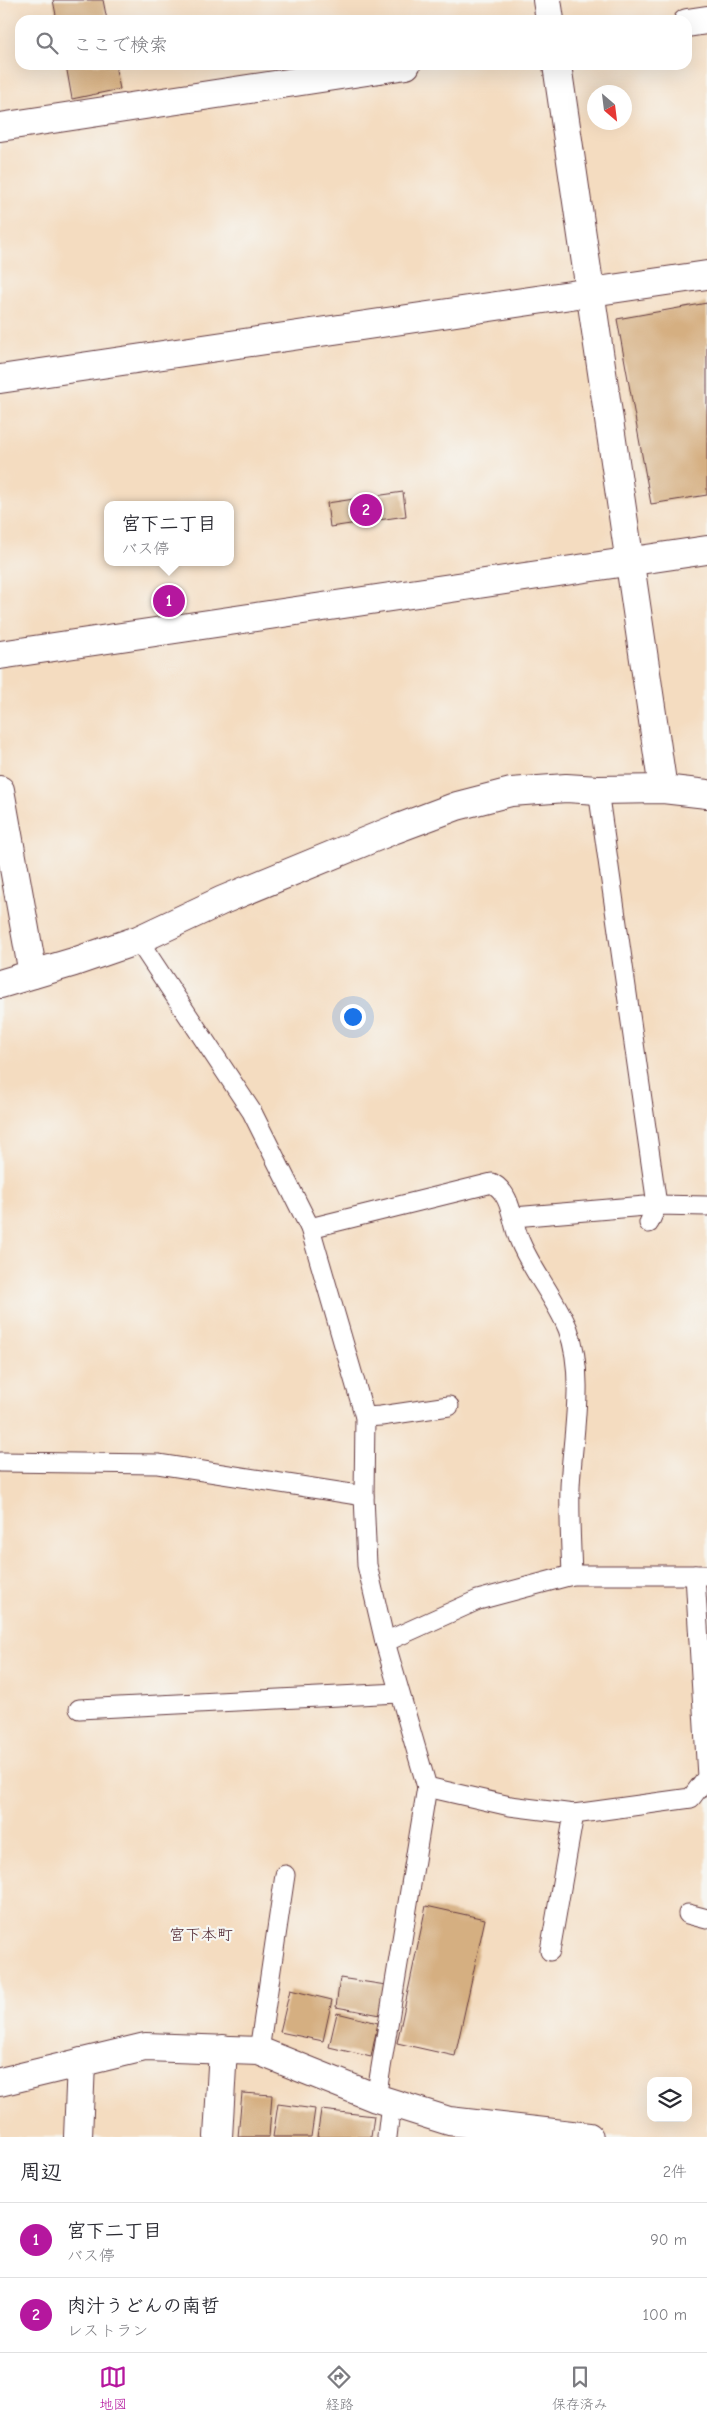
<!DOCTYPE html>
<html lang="ja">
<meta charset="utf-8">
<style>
:root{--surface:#fff;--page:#f7f7f7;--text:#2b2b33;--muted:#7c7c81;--line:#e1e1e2;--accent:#b5179e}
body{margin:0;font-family:"Comic Neue","Klee One",sans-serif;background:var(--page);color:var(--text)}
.controls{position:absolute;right:15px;bottom:15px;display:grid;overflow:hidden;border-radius:10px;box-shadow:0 5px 20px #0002}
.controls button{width:45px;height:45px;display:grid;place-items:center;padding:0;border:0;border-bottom:1px solid var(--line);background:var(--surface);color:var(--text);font:25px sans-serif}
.compass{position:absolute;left:587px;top:85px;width:45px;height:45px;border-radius:50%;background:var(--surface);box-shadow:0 5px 20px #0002;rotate:152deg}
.you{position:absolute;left:352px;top:1016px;width:18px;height:18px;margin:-12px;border:4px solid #fff;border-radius:50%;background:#1a73e8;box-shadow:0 0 0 8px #1a73e833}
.badge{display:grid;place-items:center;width:32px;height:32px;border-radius:50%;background:var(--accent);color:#fff;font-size:16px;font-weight:700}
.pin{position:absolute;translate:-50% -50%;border:2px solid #fff;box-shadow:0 1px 5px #0006}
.popup{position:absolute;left:104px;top:501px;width:130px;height:65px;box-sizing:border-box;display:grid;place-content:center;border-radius:10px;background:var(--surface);filter:drop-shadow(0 1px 4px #0005);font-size:16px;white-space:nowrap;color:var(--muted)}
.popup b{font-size:19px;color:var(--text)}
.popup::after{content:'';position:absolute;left:50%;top:100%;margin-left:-10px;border:10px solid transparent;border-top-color:var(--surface)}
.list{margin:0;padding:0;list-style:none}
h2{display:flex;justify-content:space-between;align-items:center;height:65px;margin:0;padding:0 20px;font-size:21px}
h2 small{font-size:16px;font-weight:400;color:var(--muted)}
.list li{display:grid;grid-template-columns:32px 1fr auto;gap:15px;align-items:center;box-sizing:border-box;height:75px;padding:0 20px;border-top:1px solid var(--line)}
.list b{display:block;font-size:19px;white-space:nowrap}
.list p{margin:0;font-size:16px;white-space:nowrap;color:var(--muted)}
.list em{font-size:16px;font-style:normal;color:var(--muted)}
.icon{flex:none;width:28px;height:28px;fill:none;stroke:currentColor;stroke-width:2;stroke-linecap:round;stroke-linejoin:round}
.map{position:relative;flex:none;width:707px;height:2137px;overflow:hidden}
.search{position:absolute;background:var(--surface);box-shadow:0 5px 20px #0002;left:15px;right:15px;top:15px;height:55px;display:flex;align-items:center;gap:12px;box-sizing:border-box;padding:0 18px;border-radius:15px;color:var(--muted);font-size:19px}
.sheet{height:215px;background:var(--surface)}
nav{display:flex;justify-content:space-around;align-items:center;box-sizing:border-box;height:70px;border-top:1px solid var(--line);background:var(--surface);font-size:14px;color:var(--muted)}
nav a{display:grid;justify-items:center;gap:2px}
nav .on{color:var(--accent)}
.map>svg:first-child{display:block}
.building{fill:#d5af81}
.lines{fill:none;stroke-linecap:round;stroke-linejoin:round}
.service-casing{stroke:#643b41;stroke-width:21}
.minor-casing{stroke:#643b41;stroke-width:30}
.tertiary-casing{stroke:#643b41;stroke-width:30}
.service{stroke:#fff;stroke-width:19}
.minor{stroke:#fff;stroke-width:28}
.tertiary{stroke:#fff;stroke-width:28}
.labels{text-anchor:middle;stroke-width:4.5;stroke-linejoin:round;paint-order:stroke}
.quarter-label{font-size:16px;fill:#4a1f2b;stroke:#f6f6f2}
</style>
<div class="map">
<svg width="707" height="2137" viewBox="0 0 707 2137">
<rect width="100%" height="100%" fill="#f6f6f2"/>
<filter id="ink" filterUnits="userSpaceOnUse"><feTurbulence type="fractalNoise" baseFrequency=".02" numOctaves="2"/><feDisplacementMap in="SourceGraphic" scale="10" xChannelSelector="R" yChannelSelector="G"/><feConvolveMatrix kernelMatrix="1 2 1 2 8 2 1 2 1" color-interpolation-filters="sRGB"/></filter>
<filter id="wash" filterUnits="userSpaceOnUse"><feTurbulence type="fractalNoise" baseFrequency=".0096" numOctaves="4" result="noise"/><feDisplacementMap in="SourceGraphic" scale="20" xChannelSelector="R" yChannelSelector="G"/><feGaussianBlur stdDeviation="1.12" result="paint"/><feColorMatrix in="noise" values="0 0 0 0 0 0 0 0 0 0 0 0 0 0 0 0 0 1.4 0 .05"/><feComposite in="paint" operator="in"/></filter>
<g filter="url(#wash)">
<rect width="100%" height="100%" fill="#f4dcc0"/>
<g id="blocks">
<!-- building -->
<g class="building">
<path d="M53 0H103L107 20H57Z"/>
<path d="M66 65H115L120 89 72 99Z"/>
<path d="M707 303V495L651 504 617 319Z"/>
<path d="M403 492 406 516 330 527 327 503Z"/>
<path d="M426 1906 485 1919 455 2056 397 2043Z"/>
<path d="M340 1978 386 1985 381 2015 336 2007Z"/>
<path d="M290 1990 332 2000 323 2041 280 2032Z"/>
<path d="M337 2013 378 2023 371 2057 329 2047Z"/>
<path d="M242 2093 272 2095 269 2137H238Z"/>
<path d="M278 2104 315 2109 311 2137H273Z"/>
<path d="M321 2110 374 2116 371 2137H317Z"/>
</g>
</g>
</g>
<g filter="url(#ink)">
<use href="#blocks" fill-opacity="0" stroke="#643b41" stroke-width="1"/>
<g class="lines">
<!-- service casing -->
<g class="service-casing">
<g id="service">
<path d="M598 790 657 1205 649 1223"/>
<path d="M138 940 252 1112 310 1228 365 1417 364 1496 367 1565 385 1642 427 1787 376 2098"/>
<path d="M514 1217 657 1205 707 1206"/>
<path d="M310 1228 492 1183C512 1194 511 1219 519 1239 531 1270 555 1297 568 1329 586 1376 572 1438 570 1487 569 1516 571 1546 572 1575"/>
<path d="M365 1417 381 1416 449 1406"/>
<path d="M0 1462 158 1464 364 1496"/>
<path d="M385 1642 478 1600 572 1575H707"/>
<path d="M79 1709 399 1693"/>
<path d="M427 1787 510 1806 574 1814 550 1951"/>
<path d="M574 1814 691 1798 707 1777 695 1575"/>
<path d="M688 1914 707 1919"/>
<path d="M259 2051 285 1875"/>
<path d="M387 2137 391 2103"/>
</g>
</g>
<!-- minor casing -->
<g class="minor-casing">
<g id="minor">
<path d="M547 0 550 20"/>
<path d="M687 23 707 20"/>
<path d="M557 65 663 789"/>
<path d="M0 127 406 65"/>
<path d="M0 379 707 275"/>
<path d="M0 790 33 974"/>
<path d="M0 984 74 962 138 940 223 900 393 830 457 806 511 792 566 788 598 790 663 789 707 794"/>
<path d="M0 2082 145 2047 259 2051 376 2098 449 2121 589 2137"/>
<path d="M78 2137 81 2062"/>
<path d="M218 2137 223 2049"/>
</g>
</g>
<!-- tertiary casing -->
<g class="tertiary-casing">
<path id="tertiary" d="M0 655 707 550"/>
</g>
<!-- service -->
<use href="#service" class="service"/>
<!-- minor -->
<use href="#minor" class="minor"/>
<!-- tertiary -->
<use href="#tertiary" class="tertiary"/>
</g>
</g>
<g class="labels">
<!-- quarter labels -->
<g class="quarter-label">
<text x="201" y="1940">宮下本町</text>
</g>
</g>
</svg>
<div class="controls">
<button><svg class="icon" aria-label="layers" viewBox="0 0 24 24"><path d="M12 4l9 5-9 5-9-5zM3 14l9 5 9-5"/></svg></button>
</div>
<svg class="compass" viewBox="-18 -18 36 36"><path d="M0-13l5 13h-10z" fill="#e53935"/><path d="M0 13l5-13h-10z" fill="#7c7c81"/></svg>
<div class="you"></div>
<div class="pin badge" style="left:169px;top:601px">1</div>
<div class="popup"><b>宮下二丁目</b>バス停</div>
<div class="pin badge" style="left:366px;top:510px">2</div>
<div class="search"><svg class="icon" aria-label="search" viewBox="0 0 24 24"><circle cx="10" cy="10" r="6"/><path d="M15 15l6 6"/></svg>ここで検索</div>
</div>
<section class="sheet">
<h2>周辺<small>2件</small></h2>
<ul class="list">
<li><span class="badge">1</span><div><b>宮下二丁目</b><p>バス停</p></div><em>90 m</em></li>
<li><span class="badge">2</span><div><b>肉汁うどんの南哲</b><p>レストラン</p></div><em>100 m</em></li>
</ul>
</section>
<nav>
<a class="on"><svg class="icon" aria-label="map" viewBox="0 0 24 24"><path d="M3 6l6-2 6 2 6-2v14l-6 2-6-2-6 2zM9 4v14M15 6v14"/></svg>地図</a>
<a><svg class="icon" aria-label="directions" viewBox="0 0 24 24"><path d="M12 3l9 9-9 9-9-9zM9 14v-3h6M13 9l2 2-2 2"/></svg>経路</a>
<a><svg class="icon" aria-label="saved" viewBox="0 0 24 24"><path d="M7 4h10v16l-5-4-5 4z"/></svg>保存済み</a>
</nav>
